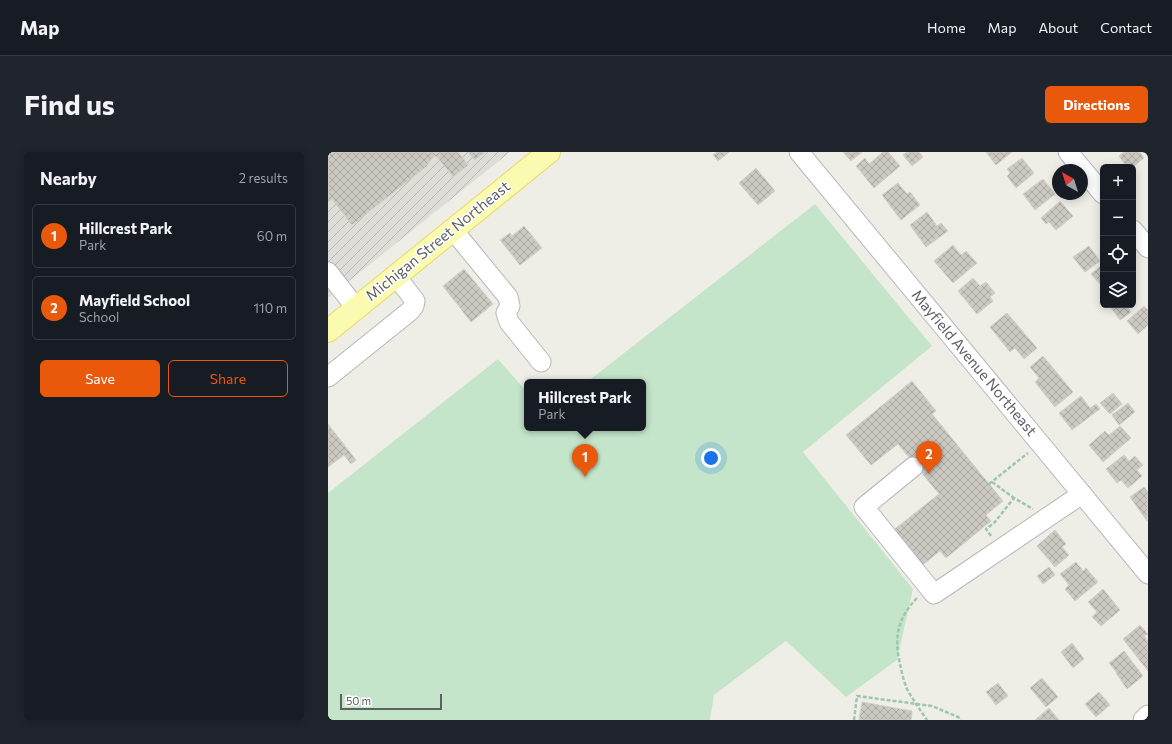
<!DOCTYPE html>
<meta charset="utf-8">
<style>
:root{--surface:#171b24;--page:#20242c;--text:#f1f3f6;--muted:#9ea1a6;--line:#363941;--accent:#ea580c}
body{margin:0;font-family:Commissioner,sans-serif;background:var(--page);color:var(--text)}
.controls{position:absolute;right:12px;top:12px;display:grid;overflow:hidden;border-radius:6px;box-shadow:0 2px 10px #0003}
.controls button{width:36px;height:36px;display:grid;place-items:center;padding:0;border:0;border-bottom:1px solid var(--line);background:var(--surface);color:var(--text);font:20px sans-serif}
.compass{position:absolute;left:724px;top:12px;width:36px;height:36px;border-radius:50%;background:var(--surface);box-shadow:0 2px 10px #0003;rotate:321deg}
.scale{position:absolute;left:12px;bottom:10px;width:102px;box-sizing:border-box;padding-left:4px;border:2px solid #5e6066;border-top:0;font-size:11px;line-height:14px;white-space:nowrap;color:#5e6066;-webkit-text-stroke:3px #fff;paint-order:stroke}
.you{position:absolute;left:383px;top:306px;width:14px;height:14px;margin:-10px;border:3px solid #fff;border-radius:50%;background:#1a73e8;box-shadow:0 0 0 6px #1a73e833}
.badge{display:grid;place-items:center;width:26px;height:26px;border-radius:50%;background:var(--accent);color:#fff;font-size:13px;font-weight:700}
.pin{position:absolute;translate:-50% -33px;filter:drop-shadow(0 1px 2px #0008)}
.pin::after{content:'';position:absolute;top:21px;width:14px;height:12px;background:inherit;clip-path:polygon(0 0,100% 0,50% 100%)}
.popup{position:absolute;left:196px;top:227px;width:122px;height:52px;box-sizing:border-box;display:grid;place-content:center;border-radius:6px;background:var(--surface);filter:drop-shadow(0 1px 3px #0005);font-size:13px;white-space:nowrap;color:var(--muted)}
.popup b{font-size:15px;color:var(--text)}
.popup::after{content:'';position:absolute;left:50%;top:100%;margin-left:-8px;border:8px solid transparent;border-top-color:var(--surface)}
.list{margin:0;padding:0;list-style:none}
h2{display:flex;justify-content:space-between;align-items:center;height:52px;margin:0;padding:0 16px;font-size:17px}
h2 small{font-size:13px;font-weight:400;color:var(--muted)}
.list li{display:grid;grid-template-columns:26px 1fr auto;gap:12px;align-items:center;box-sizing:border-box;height:64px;margin:0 8px 8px;padding:0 8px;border:1px solid var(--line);border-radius:6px}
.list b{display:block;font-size:15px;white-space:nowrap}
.list p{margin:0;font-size:13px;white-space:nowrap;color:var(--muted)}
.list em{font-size:13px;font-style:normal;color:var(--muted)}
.actions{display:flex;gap:8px;padding:12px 16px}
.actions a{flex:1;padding:9px 0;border:1px solid var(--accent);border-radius:6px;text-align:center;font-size:14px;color:var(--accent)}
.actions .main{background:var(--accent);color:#fff}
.icon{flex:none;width:22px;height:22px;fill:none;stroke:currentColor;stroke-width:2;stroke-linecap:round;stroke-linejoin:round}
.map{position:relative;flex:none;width:820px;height:568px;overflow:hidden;border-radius:6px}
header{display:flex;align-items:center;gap:24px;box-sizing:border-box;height:56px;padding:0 20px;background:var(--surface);border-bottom:1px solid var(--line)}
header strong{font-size:19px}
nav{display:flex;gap:22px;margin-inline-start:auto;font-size:14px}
.intro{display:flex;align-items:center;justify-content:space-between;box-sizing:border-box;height:96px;padding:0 24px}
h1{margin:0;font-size:28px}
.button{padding:10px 18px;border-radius:6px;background:var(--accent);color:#fff;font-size:14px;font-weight:700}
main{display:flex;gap:24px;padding:0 24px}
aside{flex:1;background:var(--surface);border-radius:6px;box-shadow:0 2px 10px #0003}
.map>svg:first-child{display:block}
.industrial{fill:url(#industrial-furrows)}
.green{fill:#c4e5c9}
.building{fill:url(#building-cross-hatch);stroke:#d3d1c5}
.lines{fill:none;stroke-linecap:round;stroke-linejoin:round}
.minor-casing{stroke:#b6b7bc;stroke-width:21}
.major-casing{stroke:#e9d965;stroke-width:24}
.path{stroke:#9ec5af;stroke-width:2.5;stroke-dasharray:4 2;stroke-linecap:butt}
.minor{stroke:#fff;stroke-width:19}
.major{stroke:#fafab0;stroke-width:22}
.labels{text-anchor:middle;stroke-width:3;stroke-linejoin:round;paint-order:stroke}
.street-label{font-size:15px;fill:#5e6066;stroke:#fff}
</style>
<header>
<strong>Map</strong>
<nav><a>Home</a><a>Map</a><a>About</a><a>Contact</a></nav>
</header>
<div class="intro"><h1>Find us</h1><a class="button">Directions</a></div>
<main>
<aside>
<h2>Nearby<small>2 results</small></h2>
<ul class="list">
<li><span class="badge">1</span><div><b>Hillcrest Park</b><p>Park</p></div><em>60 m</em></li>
<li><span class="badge">2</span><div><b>Mayfield School</b><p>School</p></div><em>110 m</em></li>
</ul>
<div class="actions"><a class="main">Save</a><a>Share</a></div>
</aside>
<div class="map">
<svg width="820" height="568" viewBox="0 0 820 568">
<defs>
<pattern id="industrial-furrows" width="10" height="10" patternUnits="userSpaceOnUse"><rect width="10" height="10" fill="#deddd8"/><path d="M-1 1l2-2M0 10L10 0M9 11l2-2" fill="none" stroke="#b7b7b3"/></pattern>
<pattern id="building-cross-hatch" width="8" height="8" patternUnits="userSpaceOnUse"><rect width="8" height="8" fill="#cbc9c2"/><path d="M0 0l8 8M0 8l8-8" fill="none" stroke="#a8a7a1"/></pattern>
</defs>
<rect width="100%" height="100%" fill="#efeee6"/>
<!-- industrial -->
<path class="industrial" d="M0 0H182L0 146Z"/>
<!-- green -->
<path class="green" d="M487 52 604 194 475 300 585 437 569 508 518 545 458 489 386 543 382 568H0V341L170 207 199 240V276H315V230H259Z"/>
<!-- building -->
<g class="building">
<path d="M0 0H130L140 13 125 25 110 6 107 4 101 10 99 14 24 73 4 47 0 50Z"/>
<path d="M140 0H157L147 8Z"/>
<path d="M389 0H401L390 9 385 3Z"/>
<path d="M515 0H534L523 9Z"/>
<path d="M555 0H560L572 14 546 36 528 14 537 6 541 12Z"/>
<path d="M579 0H591L595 5 584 14 575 3Z"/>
<path d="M658 0H684L668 13Z"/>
<path d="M796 0H812L816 6 805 15H799L791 4Z"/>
<path d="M694 6 706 21 688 36 679 24 682 21 679 17Z"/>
<path d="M428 16 447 39 430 53 411 31Z"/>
<path d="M715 27 727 42 707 58 695 42Z"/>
<path d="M570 31 579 42 582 40 592 53 573 68 554 43Z"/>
<path d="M732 49 745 64 728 78 721 70 718 72 713 66Z"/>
<path d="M599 60 609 74 613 71 620 79 598 95 582 73Z"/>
<path d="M196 74 214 96 192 113 172 88 182 81 184 84Z"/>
<path d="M625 93 633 103 638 99 649 111 625 131 606 109Z"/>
<path d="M761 94 772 109 757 120 745 105Z"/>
<path d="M775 112V133L774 134 763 122Z"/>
<path d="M136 117 165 152 143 170 115 134Z"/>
<path d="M645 126 652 134 658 130 667 141 662 145 665 149 649 162 630 139Z"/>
<path d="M781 153H798L803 160 792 168Z"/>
<path d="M816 154 820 158V173L810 182 799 169Z"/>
<path d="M679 161 709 196 696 207 687 196 682 200 662 175Z"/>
<path d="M715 204 745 240 727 255 707 230 711 226 702 215Z"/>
<path d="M584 229 608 259 604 262 675 349 658 363 663 369 618 406 612 399 592 415 563 380 611 342 570 292 543 313 518 283Z"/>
<path d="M785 241 794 252 782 262 772 251Z"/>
<path d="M753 244 762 256 768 252 772 257 744 278 731 261Z"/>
<path d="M800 251 807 260 791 273 784 263Z"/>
<path d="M0 272 28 308 23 312 16 303 0 315Z"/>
<path d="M792 274 803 286 775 310 761 293 777 279 781 283Z"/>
<path d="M796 303 801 309 807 304 815 313 809 318 814 324 800 336 793 328 789 331 778 317Z"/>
<path d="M816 335 820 340 819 369 802 345Z"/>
<path d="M727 378 738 392 734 395 741 403 727 415 709 394Z"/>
<path d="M748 410 755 419 758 416 770 430 747 449 737 437 741 433 732 422Z"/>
<path d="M721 415 727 423 715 432 709 424Z"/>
<path d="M775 437 792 458 773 474 764 465 769 460 760 450Z"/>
<path d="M812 473 820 482 816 484 820 489V519L795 487Z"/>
<path d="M744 491 756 507 745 516 733 500Z"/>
<path d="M796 499 815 524 799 537 788 521H789L781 511Z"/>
<path d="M714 526 730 545 718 555 702 536Z"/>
<path d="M670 531 680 544 668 553 658 540Z"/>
<path d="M771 540 782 553 768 565 757 552Z"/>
<path d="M534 550 584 559 583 568H531Z"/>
<path d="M721 556 731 568H707Z"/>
</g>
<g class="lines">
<!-- minor casing -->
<g class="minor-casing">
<g id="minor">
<path d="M471 0 820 422"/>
<path d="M740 0 775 42"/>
<path d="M125 78 180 145 182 154 178 161 181 170 213 210"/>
<path d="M805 78 820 96"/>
<path d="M0 120 28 156"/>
<path d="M0 225 82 159 86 154 87 149 68 124"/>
<path d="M585 315 536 355 606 442 754 342"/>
<path d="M815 568 820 563"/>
</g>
</g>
<!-- major casing -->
<g class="major-casing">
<path id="major" d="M0 179 221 0"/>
</g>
<!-- path -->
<g class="path">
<path d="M664 330 686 346"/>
<path d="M661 332 700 301"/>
<path d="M663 384 658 377 666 371 686 346 705 357"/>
<path d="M589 446C569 467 566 485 572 512 574 521 576 531 580 539 586 549 592 558 599 568"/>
<path d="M526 568 529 544 604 554 630 565 633 568"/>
</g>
<!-- minor -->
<use href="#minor" class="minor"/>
<!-- major -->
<use href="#major" class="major"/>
</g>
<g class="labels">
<!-- street labels -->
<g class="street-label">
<text transform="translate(110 89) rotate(-39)" y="5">Michigan Street Northeast</text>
<text transform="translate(646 211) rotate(50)" y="5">Mayfield Avenue Northeast</text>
</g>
</g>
</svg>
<div class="controls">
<button>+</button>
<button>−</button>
<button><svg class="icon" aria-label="locate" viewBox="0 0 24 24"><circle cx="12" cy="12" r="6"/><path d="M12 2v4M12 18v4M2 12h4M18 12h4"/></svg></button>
<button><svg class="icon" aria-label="layers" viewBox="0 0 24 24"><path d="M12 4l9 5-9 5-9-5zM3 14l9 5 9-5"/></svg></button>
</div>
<svg class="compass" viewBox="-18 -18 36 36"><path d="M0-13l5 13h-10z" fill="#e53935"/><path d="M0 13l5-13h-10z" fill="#9ea1a6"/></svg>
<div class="scale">50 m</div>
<div class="you"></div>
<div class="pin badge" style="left:257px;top:325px">1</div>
<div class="popup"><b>Hillcrest Park</b>Park</div>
<div class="pin badge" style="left:601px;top:322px">2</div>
</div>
</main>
